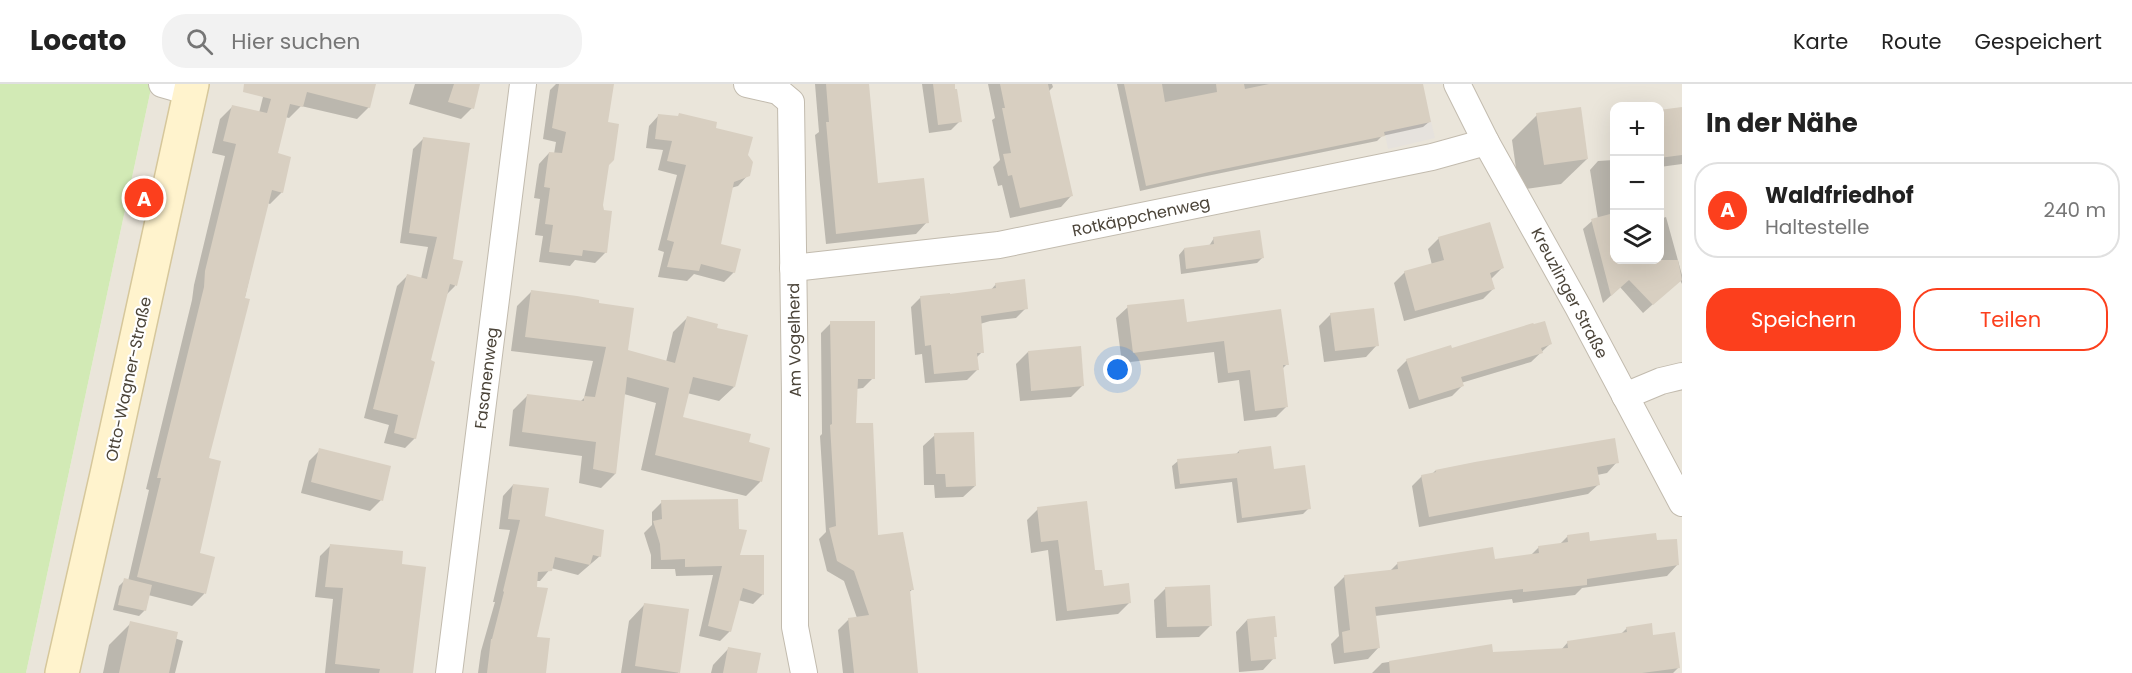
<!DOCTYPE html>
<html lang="de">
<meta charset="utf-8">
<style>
:root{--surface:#fff;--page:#f2f2f2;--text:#222;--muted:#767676;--line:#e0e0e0;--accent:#fc3f1d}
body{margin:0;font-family:Poppins,sans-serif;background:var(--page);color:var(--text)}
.controls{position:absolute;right:18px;top:18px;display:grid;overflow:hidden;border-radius:12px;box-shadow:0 6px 24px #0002}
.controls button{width:54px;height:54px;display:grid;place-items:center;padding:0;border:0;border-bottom:2px solid var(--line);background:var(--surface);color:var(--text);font:30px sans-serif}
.you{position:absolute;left:1118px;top:286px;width:21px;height:21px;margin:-15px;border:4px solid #fff;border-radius:50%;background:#1a73e8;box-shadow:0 0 0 9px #1a73e833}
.badge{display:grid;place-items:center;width:39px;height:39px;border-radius:50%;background:var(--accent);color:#fff;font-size:20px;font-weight:700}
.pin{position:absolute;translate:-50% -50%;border:3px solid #fff;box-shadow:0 2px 6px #0006}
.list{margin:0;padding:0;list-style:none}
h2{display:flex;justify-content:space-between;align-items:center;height:78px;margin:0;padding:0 24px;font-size:26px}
h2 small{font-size:20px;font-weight:400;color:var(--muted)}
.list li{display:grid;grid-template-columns:39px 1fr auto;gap:18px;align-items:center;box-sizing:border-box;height:96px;margin:0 12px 12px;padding:0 12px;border:2px solid var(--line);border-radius:24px}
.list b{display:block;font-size:22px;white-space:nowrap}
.list p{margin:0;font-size:20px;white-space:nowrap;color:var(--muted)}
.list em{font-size:20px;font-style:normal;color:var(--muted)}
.actions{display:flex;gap:12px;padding:18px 24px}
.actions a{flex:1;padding:14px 0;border:2px solid var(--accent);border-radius:24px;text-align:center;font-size:21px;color:var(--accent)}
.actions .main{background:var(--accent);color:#fff}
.icon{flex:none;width:33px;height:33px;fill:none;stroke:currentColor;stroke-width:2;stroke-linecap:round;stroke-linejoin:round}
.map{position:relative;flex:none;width:1682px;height:589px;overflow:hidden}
header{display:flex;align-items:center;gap:36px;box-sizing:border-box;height:84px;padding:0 30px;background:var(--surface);border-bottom:2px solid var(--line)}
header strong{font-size:28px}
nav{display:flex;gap:33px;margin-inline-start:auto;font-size:21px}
.search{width:420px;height:54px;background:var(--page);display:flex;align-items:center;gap:15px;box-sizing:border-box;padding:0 21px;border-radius:24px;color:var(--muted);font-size:22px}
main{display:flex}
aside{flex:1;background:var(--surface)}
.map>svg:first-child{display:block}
.residential{fill:#eae5da;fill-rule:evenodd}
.industrial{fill:#e6e2dd}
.green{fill:#d2eab5}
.shadow{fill:#0003}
.building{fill:#d8cfc1}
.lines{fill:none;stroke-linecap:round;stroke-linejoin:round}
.street-casing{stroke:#c2bbae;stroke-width:28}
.secondary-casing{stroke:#d6c79b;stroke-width:36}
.street{stroke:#fff;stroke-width:26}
.secondary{stroke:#fff3cd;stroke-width:33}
.labels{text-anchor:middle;stroke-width:4.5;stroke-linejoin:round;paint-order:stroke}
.street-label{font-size:16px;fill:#4b4439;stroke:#fff}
</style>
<header>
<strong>Locato</strong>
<div class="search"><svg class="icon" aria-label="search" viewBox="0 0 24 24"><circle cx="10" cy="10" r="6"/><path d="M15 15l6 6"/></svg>Hier suchen</div>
<nav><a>Karte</a><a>Route</a><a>Gespeichert</a></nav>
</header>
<main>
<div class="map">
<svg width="1682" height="589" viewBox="0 0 1682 589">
<rect width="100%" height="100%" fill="#f6f3ec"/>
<!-- residential -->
<path class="residential" d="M152 0H1682V589H26ZM1614 22H1660V176H1614Z"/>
<!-- industrial -->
<path class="industrial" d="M1422 0 1435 54 1388 65 1380 26Z"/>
<!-- green -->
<path class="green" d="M0 0H152L26 589H0Z"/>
<!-- shadow -->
<g class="shadow">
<path d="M262 0H374L369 23 357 35 301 22 289 34 285 33 277 70 282 108 270 120 267 119 207 375 198 470 213 474 204 510 192 522 148 511 145 526 139 532 113 526 119 502 125 496 128 497 149 406 146 405 192 216 194 201 225 72 212 69 220 35 232 23 259 29 266 1Z"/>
<path d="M415 0H478L472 24 461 35 409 20Z"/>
<path d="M556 0H594L607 39V80L602 121 606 168 595 179 575 176 570 182 539 178 543 152 535 151 540 115 534 114 539 80 549 69 554 70 556 58 543 55 550 6Z"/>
<path d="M815 0H868L877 101 927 138 916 150 826 160 815 51 819 48Z"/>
<path d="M922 0H953L960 37 951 46 929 49Z"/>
<path d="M988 0H1052L1053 3 1048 8 1071 112 1061 123 1010 134 1002 101 998 102 993 83 1000 76 992 36 995 34Z"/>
<path d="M1117 0H1421L1429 38 1423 43 1382 52 1377 57 1202 93 1140 107Z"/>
<path d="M1682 24V80L1660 83V27Z"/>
<path d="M659 31 714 45 747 71 748 91 738 102 731 104 719 161 734 188 724 198 694 190 687 197 658 193 664 168 658 166 677 91 658 86 663 66 646 64 649 42Z"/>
<path d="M1537 31 1587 75 1561 100 1519 106 1512 56Z"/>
<path d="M423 55 451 176 455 202 446 211 429 277 415 354 405 364 384 359 389 341 364 334 397 202 407 192 421 195 428 163 400 159 413 65Z"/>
<path d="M1614 76V176H1660V135L1666 133 1682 191V200L1680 196 1643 229 1620 203 1603 219 1583 145 1592 137 1598 135 1590 86 1598 77Z"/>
<path d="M1214 154 1263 173 1257 179 1181 190 1179 171 1184 165 1209 162Z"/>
<path d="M1439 154 1502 184 1491 195 1494 204 1483 215 1404 237 1394 199 1405 188 1432 181 1428 165Z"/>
<path d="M996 200 1026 224 1016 234 990 237 980 240 982 268 976 274 977 286 967 296 925 299 922 270 915 271 911 223 921 213 990 207Z"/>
<path d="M531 208 626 268 666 278 673 248 687 234 734 303 719 317 687 309 681 334 747 359 768 365 760 398 746 412 641 386 656 319 624 310 615 390 601 404 579 399 582 372 509 362 513 326 527 312 580 318 584 314 593 277 511 267 517 222Z"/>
<path d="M1128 223 1185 239 1287 280 1282 285 1287 322 1276 333 1244 337 1239 296 1218 299 1214 268 1122 279 1116 234Z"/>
<path d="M1331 230 1377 261 1366 273 1324 278 1319 242Z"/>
<path d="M831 239 873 294 863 304 856 305 855 341 877 453 913 505 908 509 917 589H843L838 546 849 535 857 534 844 497 827 487 819 455 826 448 820 352 822 350 821 249Z"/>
<path d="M1550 260 1531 278 1461 299 1462 302 1452 312 1409 325 1397 286 1407 276 1451 266Z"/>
<path d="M1028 268 1083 301 1071 313 1020 317 1016 280Z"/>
<path d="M935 351 975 402 963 413 935 414 934 401H924L923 362Z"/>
<path d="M320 366 381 416 370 427 301 409 309 377Z"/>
<path d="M1239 367 1273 387 1309 424 1303 430 1237 439 1232 398 1175 405 1172 382 1178 377 1236 370Z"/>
<path d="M1617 378 1607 389 1597 391 1599 400 1588 410 1419 443 1412 402 1422 392 1432 390 1435 387 1475 379Z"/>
<path d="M513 401 543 433 600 472 578 491 551 484 540 497H536L535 554 544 589H478L481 567 495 518H493L510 446 499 445 503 412Z"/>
<path d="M662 418 738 473 763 510 753 520 738 516 730 547 720 557 699 552 713 491 676 492 675 485H651V471L644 449 652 441V428Z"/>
<path d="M1038 425 1094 488 1103 504 1129 519 1118 530 1056 537 1048 466 1031 469 1027 436Z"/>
<path d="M1568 452 1589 459 1655 458 1678 480 1667 492 1582 504 1575 511 1513 519 1512 515 1375 532 1379 563 1368 575 1334 580 1331 560 1339 552 1334 503 1345 492 1390 487 1398 479 1494 476 1530 472 1539 463 1560 460Z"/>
<path d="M331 461 400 481 411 589H325L333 515 315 513 320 472Z"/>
<path d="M1166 504 1211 541 1199 553 1156 554 1154 516Z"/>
<path d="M645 520 687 527 678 589H621L629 537Z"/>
<path d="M1247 536 1275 552 1273 555 1274 574 1263 586 1239 588 1236 548Z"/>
<path d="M131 539 183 557 175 589H103L109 561Z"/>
<path d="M1627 544 1652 553 1678 584 1673 589H1372L1382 579 1491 562 1492 569 1561 566 1568 558 1621 550Z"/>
<path d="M729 564 755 589H711L713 581Z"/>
</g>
<!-- building -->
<g class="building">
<path d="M244 0H376L370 24 307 8 303 23 290 20 278 69 291 73 283 109 272 106 245 214 250 215 209 374 221 377 200 469 215 473 206 510 137 493 161 394H157L204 203 205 187 236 60 223 57 232 21 267 29 271 15 243 8Z"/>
<path d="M454 0H480L474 25 448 18Z"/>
<path d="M559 0H614L608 38 619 40 614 76 609 81 603 121 604 126 612 127 607 169 583 166 582 172 549 168 553 141 545 140 550 104 544 103 547 81 549 68 562 69 566 48 552 44Z"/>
<path d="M826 0H869L878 99 924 94 929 139 836 150 826 38H829Z"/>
<path d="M933 0H955V5H957L962 38 938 41Z"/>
<path d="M1000 0H1048L1073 112 1020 124 1012 91 1008 92 1003 70 1011 69 1002 24H1005Z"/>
<path d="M1124 0H1162L1165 18 1217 8 1216 0H1244L1245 5 1269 0H1423L1431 38 1384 48 1385 52 1209 88 1146 102Z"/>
<path d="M1581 23 1588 75 1544 81 1536 29Z"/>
<path d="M1682 23V71L1659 74V26Z"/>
<path d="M679 29 717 38 716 44 753 53 748 71 753 78 750 92 734 98 721 160 741 165 735 189 701 180 699 187 667 183 674 158 667 156 686 81 667 77 672 57 655 55 658 30 678 32Z"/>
<path d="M423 53 470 59 453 175 463 177 457 202 450 200 431 276 435 278 416 355 394 349 398 331 373 325 407 190 427 195 437 153 409 149Z"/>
<path d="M1614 129V176H1678L1682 196 1653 221 1629 196 1611 212 1591 135Z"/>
<path d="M1490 138 1504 184 1490 189 1495 205 1415 227 1404 187 1444 176 1438 153Z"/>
<path d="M1260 146 1264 174 1186 185 1184 164 1214 160 1213 153Z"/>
<path d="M1025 195 1028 225 981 232 984 269H977L979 286 934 290 931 261 925 262 920 212 950 209V210L996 204 995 199Z"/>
<path d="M531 206 577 212 599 216V219L634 224 628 266 675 279 687 232 718 240 717 244 748 251 735 303 693 293 683 333 751 350 749 358 770 364 762 398 655 371 669 304 627 293 616 390 593 385 596 358 522 348 527 310 584 317V312L595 313 606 263 525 253Z"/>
<path d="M1184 215 1187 238 1281 225 1289 281H1283L1288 323 1255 327 1250 286 1228 289 1224 257 1133 269 1127 221Z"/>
<path d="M1374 224 1379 262 1335 267 1330 229Z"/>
<path d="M830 237H875V295H858L856 339H873L878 451 903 448 914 506H910L918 589H854L848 534 869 531 854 487 837 477 829 444 836 442 830 341 832 340Z"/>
<path d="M1545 237 1552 260 1541 264 1543 269 1461 293 1464 302 1419 316 1406 275 1451 261 1452 264 1533 239 1534 240Z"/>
<path d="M1081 262 1084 302 1031 307 1028 267Z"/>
<path d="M974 348 976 402 946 403 945 390H936L934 349Z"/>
<path d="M1615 354 1619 379 1597 383 1600 401 1429 433 1421 391 1436 388 1435 386 1475 378Z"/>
<path d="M1271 362 1274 385 1305 381 1311 425 1242 434 1237 394 1180 400 1177 375 1239 369V366Z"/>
<path d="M319 364 391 382 383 417 311 398Z"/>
<path d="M513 400 549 404 545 432 604 446 601 473 593 471 590 481 555 473 552 487 538 488 537 503 548 504 537 553 550 554 546 589H487L491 555H492L504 508 503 507 520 436 508 435Z"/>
<path d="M738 415 739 445 747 446 740 471H764V511L743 504 731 548 708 542 722 482 685 483V475L661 476 660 460 653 437 662 435 661 416Z"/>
<path d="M1087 417 1095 486H1102L1104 502 1129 499 1131 519 1067 527 1058 456 1041 458 1037 423Z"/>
<path d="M1589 448 1590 457 1656 449 1657 456 1677 455 1679 481 1587 495V501L1523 508V505L1375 523 1380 564 1344 569 1342 548 1350 546 1344 491 1398 485 1397 478 1493 463 1495 475 1539 469 1538 462 1568 458 1567 451Z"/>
<path d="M330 460 403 467 402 480 426 483 413 589H379L380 585 335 580 343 504 325 503Z"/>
<path d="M124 494 152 501 146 527 118 521Z"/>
<path d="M1210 501 1212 542 1167 543 1165 503Z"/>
<path d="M644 519 689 525 680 589 635 582Z"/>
<path d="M1275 532 1277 553H1274L1276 575 1251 577 1247 535Z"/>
<path d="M130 537 178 548 169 589H119Z"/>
<path d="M1652 539 1653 551 1675 548 1680 584 1642 589H1390L1389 577 1492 560 1493 568 1568 564 1567 557 1627 548 1626 543Z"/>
<path d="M728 563 761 569 757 589H723Z"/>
</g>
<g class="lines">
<!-- street casing -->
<g class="street-casing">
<g id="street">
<path d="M162 0 190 8"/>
<path d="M747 0 778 7 791 18 795 310V543L804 589"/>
<path d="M1457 0 1486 58 1578 223 1682 419"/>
<path d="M793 184 999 161 1432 73 1486 58"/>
<path d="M1625 312 1661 297 1682 292"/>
<path d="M449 589 523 0"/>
</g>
</g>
<!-- secondary casing -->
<g class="secondary-casing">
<path id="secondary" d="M62 589 107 390 192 0"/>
</g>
<!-- street -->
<use href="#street" class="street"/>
<!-- secondary -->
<use href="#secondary" class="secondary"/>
</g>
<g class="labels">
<!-- street labels -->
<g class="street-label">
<text transform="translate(1141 132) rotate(-12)" y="6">Rotkäppchenweg</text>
<text transform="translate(1570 209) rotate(62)" y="6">Kreuzlinger Straße</text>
<text transform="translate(794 256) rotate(-91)" y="6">Am Vogelherd</text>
<text transform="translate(486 294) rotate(-83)" y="6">Fasanenweg</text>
<text transform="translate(128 295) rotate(-78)" y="6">Otto-Wagner-Straße</text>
</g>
</g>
</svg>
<div class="controls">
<button>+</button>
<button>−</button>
<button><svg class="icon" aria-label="layers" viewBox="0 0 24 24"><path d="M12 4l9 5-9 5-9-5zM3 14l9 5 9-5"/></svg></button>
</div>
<div class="you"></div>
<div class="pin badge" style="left:144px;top:114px">A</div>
</div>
<aside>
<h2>In der Nähe<small></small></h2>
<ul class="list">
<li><span class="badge">A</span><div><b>Waldfriedhof</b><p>Haltestelle</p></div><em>240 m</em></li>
</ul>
<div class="actions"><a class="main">Speichern</a><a>Teilen</a></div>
</aside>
</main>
